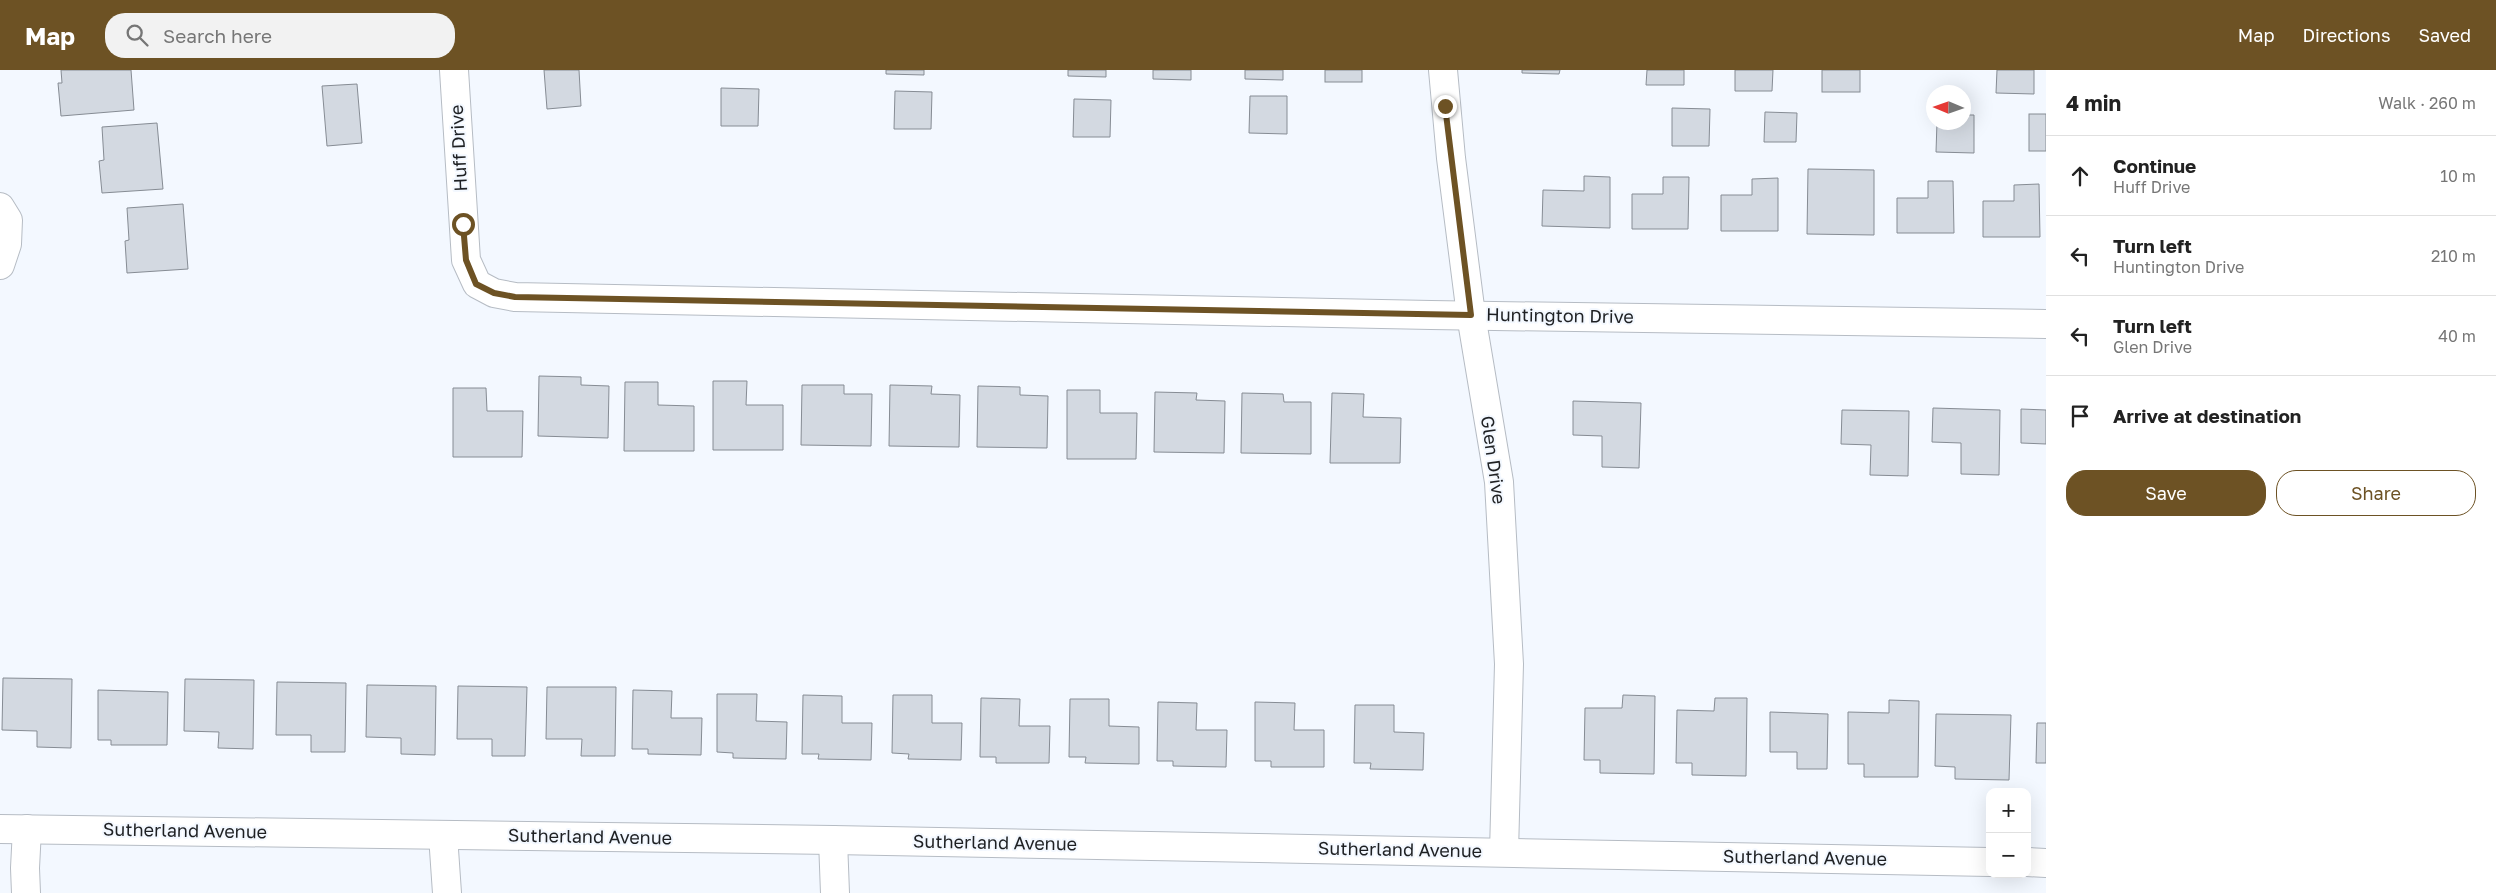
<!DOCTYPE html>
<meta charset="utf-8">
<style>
:root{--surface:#fff;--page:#f2f2f2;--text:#222;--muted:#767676;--line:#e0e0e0;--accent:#6d5224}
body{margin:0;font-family:"Golos Text",sans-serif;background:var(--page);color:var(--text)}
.controls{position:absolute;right:15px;bottom:15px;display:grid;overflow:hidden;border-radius:10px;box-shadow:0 5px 20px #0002}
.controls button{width:45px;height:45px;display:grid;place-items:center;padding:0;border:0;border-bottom:1px solid var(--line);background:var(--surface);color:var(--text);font:25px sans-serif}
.compass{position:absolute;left:1926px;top:15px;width:45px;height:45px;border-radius:50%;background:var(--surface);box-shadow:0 5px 20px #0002;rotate:272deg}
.stop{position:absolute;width:15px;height:15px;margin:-11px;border:4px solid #6d5224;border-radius:50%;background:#fff}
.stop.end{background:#6d5224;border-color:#fff;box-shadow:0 1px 5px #0008}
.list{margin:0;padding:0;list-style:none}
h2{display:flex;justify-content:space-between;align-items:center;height:65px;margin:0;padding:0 20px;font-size:21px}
h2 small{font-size:16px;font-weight:400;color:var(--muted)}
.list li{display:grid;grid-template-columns:32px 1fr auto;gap:15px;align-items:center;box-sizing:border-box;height:80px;padding:0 20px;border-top:1px solid var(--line)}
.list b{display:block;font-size:19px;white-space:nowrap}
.list p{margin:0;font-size:16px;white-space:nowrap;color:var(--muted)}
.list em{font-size:16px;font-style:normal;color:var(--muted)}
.actions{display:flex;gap:10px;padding:15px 20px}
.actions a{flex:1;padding:11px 0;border:1px solid var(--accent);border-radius:20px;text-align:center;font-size:18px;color:var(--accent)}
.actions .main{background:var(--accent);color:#fff}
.icon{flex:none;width:28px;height:28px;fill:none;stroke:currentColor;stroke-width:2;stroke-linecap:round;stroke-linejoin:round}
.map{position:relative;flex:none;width:2046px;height:823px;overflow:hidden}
header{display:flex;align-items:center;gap:30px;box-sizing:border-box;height:70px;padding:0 25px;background:var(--accent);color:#fff}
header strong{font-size:24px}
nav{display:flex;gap:28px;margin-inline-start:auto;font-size:18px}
.search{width:350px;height:45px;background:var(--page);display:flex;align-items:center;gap:12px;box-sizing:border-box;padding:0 18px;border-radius:20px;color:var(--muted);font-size:19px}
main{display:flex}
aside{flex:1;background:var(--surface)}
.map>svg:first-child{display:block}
.building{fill:#d3d9e1;stroke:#868c94}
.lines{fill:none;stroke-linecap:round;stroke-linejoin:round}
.street-casing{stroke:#b6bcc4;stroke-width:30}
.street{stroke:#fff;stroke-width:28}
.route{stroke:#6d5224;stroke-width:6}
.labels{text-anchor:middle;stroke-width:4;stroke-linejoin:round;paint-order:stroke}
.street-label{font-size:18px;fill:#1e2023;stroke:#f3f8ff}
</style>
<header>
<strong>Map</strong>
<div class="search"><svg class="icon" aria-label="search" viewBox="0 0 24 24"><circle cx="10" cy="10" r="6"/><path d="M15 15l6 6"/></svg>Search here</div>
<nav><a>Map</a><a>Directions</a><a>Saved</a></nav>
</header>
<main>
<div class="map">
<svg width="2046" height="823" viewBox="0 0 2046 823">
<rect width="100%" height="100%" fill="#f3f8ff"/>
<!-- building -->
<g class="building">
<path d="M61 0H131L134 40 61 46 58 13H62Z"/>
<path d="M544 0H579L581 36 547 39Z"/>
<path d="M886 0H924V5L886 4Z"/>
<path d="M1068 0H1106V7L1068 6Z"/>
<path d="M1153 0H1191V10L1153 9Z"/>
<path d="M1245 0H1283V10L1245 9Z"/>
<rect x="1325" y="0" width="37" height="12"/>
<path d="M1522 0H1560L1559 4 1522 3Z"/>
<path d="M1647 0H1684V15H1646Z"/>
<path d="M1735 0H1773L1772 21H1735Z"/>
<rect x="1822" y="0" width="38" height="22"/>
<path d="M1997 0H2034V24L1996 23Z"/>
<path d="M357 14 362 73 327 76 322 16Z"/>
<path d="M721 18 759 19 758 56H721Z"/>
<path d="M895 21 932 22 931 59H894Z"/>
<path d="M1250 26H1287V64L1249 63Z"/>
<path d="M1074 29 1111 30 1110 67H1073Z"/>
<path d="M1672 38 1710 39 1709 76H1672Z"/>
<path d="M1765 42 1797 43 1796 72H1764Z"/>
<rect x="2029" y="44" width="17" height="37"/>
<path d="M1964 45H1974V83L1936 82 1937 52H1964Z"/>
<path d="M157 53 163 119 102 123 99 91 104 90 102 57Z"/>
<path d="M1808 99 1874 100V165L1807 164Z"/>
<path d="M1584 106 1610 107V158L1542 156 1543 120 1584 121Z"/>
<path d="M1663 107H1689L1688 159H1632V124H1663Z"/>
<path d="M1778 108V161H1721V125H1752V109Z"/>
<path d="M1928 111H1953L1954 163H1897V128H1928Z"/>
<path d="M2039 114 2040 167H1983V131H2014V115Z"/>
<path d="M183 134 188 199 127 203 125 171 129 170 127 138Z"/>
<path d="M539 306 581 307V315L609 316 608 368 538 366Z"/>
<path d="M713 311H747L746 335H783V380H713Z"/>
<path d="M625 312H658V335L694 336V381H624Z"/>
<path d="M802 315H844V324H872L871 376 801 375Z"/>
<path d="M890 315 932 316 931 324 960 325 959 377 889 376Z"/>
<path d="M978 316 1020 317V325L1048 326 1047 378 977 377Z"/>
<path d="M453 318H486L487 341H523L522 387H453Z"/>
<path d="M1067 320H1100V343H1137L1136 389H1067Z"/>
<path d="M1155 322 1197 323 1196 330 1225 331 1224 383 1154 382Z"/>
<path d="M1242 323 1283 324 1284 332H1311V384L1241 383Z"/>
<path d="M1332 323 1364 324 1363 347 1401 348 1400 393H1330Z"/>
<path d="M1573 331 1641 333 1639 398 1602 397V366L1573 365Z"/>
<path d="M1933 338 2000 340 1999 405 1961 404V373L1932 372Z"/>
<path d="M2021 339 2046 340V374L2021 373Z"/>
<path d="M1842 340 1909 341 1908 406 1870 405 1871 375 1841 374Z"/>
<path d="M3 608 72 609 71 678 37 677V661L2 660Z"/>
<path d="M185 609 254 610 253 679 218 678 219 662 184 661Z"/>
<path d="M277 612 346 613 345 682H311V665H276Z"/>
<path d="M367 615 436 616 435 685 401 684V668L366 667Z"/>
<path d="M458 616 527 617 525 686H492V669H457Z"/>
<path d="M547 617H616L615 686H581L582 669H546Z"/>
<path d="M98 620 168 622 167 675H111V670H98Z"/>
<path d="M633 620 672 621 671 648H702L701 685 648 684V679H632Z"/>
<path d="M717 624H757L756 651 787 652 786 689 733 688V683L717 682Z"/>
<path d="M803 625 842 626V653H872L871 690 818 689 819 684H802Z"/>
<path d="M893 625H932V653H962L961 690 908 689 909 684 892 683Z"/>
<path d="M1623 625 1655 626 1654 704 1600 703V690H1584L1585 638H1622Z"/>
<path d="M981 628 1020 629 1019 656H1050L1049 693H996V687H980Z"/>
<path d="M1715 628H1747L1746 706 1692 705V693H1676L1677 640 1714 641Z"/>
<path d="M1070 629H1109V656L1139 657V694L1085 693 1086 687H1069Z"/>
<path d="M1889 630 1919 631 1918 707H1864V694H1848V642L1889 643Z"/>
<path d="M1158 632 1197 633 1196 660H1227L1226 697 1173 696V691H1157Z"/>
<path d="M1255 632 1295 633 1294 660H1324V697H1271V691H1255Z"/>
<path d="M1355 635H1394V662L1424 663 1423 700 1370 699 1371 693H1354Z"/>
<path d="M1770 642 1828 644 1827 699H1797V682H1770Z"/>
<path d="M1936 644 2011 645 2009 710 1955 709V697L1935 696Z"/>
<path d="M2037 653H2046V693H2036Z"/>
</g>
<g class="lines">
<!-- street casing -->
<g class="street-casing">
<g id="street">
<path d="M454 0 466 190 477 214 494 223 515 227 1431 245 2046 254"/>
<path d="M1443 0 1451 88 1471 245 1499 412 1509 594 1504 782"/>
<path d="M0 137 8 150 7 174 0 195"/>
<path d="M0 759 833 770 1990 792"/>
<path d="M443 765 447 823"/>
<path d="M833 770 835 823"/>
<path d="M2027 792 2046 793"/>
<path d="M26 823 25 798 27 759"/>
</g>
</g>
<!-- street -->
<use href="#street" class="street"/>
</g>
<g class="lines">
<!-- route -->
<path class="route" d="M463 154 466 190 476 214 494 223 515 227 1471 245 1445 36"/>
</g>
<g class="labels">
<!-- street labels -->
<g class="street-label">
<text transform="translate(459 78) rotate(-93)" y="6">Huff Drive</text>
<text transform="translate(1560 246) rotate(1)" y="6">Huntington Drive</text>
<text transform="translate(1493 390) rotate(82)" y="6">Glen Drive</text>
<text transform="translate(185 761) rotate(1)" y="6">Sutherland Avenue</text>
<text transform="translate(590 767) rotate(1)" y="6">Sutherland Avenue</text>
<text transform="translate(995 773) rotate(1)" y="6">Sutherland Avenue</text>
<text transform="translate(1400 780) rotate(1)" y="6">Sutherland Avenue</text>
<text transform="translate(1805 788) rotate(1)" y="6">Sutherland Avenue</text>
</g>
</g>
</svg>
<div class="controls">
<button>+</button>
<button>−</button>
</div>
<svg class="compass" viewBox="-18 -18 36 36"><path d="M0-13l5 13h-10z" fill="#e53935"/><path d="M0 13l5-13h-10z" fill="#767676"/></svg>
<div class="stop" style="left:463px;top:154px"></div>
<div class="stop end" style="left:1445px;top:36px"></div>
</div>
<aside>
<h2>4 min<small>Walk · 260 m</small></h2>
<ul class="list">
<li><svg class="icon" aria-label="ahead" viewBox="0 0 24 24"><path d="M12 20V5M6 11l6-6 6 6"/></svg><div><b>Continue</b><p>Huff Drive</p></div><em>10 m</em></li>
<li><svg class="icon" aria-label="left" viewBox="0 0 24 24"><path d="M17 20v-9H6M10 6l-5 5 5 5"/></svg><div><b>Turn left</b><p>Huntington Drive</p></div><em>210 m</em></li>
<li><svg class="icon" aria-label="left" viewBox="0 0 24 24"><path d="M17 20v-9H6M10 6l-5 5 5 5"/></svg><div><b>Turn left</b><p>Glen Drive</p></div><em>40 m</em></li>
<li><svg class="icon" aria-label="arrive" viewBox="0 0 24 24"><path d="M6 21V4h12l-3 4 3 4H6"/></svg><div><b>Arrive at destination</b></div></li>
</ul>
<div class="actions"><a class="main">Save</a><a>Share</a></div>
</aside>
</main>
